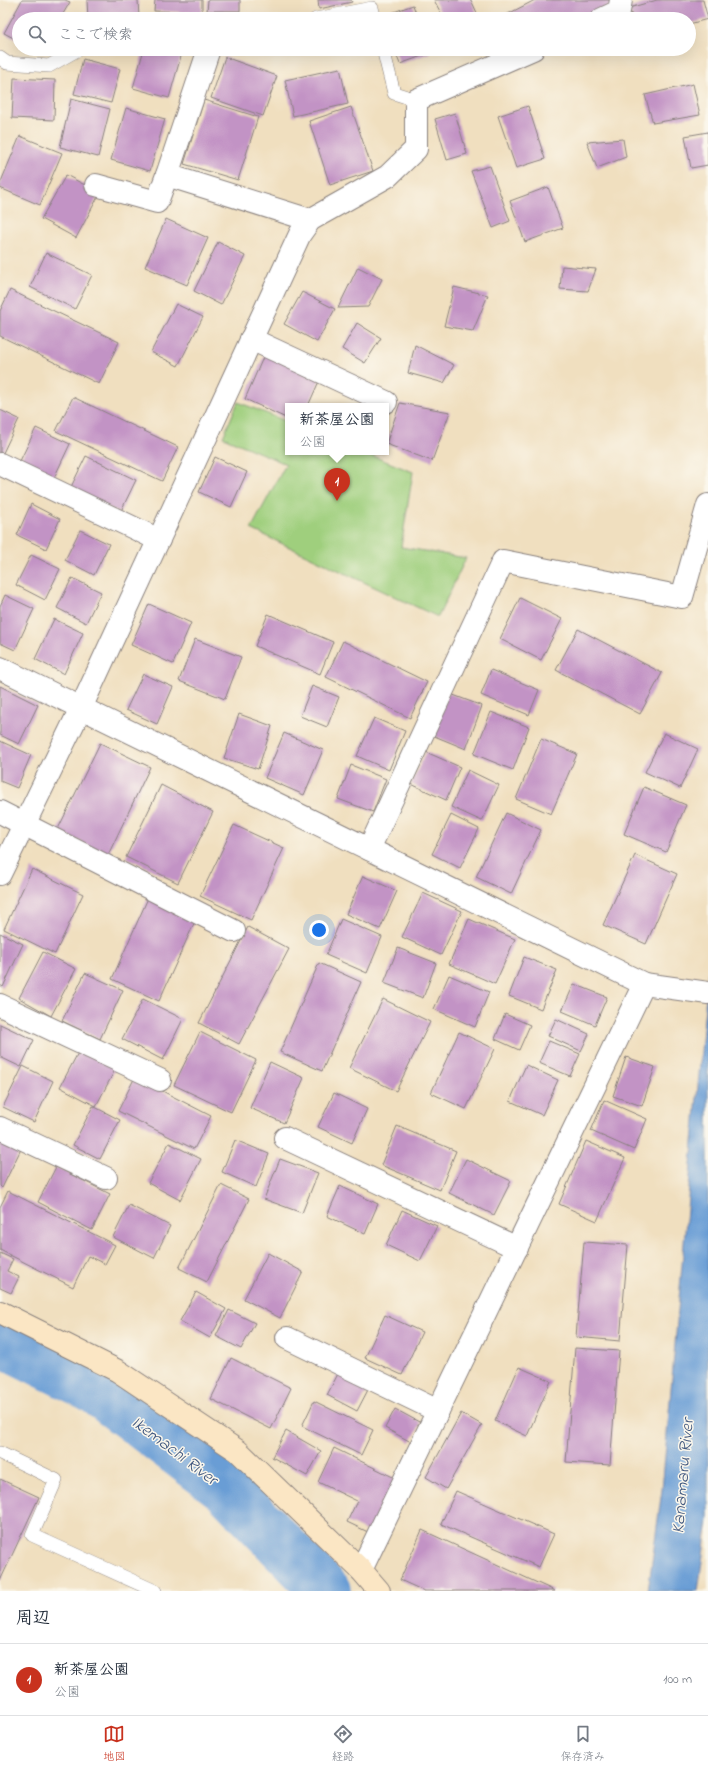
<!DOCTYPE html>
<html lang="ja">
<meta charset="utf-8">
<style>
:root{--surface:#fff;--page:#f6f6f7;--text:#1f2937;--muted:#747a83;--line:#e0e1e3;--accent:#c8321e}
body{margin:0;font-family:"Indie Flower","Klee One",sans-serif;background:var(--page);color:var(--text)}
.you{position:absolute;left:319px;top:930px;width:14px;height:14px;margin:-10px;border:3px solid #fff;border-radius:50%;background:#1a73e8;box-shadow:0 0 0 6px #1a73e833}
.badge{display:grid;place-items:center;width:26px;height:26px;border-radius:50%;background:var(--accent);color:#fff;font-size:13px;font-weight:700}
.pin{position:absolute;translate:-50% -33px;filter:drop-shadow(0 1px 2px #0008)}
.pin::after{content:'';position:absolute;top:21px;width:14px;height:12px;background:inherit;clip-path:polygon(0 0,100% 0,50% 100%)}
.popup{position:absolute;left:285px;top:403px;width:104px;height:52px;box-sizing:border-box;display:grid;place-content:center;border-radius:0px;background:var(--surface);filter:drop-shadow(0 1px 3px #0005);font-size:13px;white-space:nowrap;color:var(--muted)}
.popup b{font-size:15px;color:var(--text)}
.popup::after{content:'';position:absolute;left:50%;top:100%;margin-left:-8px;border:8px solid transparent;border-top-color:var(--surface)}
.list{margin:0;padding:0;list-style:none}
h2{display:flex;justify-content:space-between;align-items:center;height:52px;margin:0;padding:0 16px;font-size:17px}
h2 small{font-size:13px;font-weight:400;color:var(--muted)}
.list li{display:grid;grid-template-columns:26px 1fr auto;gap:12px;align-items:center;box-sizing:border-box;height:72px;padding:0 16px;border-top:1px solid var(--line)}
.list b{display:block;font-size:15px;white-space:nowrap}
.list p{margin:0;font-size:13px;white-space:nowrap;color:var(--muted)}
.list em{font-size:13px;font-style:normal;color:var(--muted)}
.icon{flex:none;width:22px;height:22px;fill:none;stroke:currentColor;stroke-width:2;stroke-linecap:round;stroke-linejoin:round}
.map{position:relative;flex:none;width:708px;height:1591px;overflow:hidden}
.search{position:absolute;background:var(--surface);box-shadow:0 4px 16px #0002;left:12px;right:12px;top:12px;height:44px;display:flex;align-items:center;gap:10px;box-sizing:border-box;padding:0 14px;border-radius:22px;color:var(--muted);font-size:15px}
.sheet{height:124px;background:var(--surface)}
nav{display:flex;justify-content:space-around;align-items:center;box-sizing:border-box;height:56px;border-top:1px solid var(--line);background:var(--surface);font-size:11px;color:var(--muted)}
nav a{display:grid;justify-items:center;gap:2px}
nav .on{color:var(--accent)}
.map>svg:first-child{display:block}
.green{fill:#9fcf7d;stroke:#60785c}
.water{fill:#699dd5;stroke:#466088}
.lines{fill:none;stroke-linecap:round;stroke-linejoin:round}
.river{stroke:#699dd5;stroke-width:50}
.building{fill:#c293c5}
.lane-casing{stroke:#89807d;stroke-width:14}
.street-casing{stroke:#89807d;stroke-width:24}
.secondary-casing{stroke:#89807d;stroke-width:24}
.lane{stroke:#fff;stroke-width:13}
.street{stroke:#fff;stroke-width:22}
.secondary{stroke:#fbe6c4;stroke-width:22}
.labels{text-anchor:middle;stroke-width:3;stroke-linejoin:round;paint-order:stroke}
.water-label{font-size:18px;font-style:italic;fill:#425980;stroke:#fbf7ec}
</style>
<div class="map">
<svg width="708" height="1591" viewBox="0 0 708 1591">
<rect width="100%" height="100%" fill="#fbf7ec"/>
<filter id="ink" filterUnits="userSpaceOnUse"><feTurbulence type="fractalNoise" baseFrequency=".025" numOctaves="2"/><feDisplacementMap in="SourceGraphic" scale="8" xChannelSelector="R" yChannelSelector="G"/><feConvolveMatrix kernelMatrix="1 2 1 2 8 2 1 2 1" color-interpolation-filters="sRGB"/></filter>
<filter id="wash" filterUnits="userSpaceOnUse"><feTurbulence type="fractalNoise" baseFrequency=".012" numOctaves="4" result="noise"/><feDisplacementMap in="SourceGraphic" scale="16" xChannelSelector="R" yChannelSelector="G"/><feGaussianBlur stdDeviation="0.9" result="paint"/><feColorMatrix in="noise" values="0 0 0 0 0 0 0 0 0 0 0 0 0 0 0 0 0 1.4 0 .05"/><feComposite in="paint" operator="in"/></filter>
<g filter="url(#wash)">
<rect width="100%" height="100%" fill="#f0dfbf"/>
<!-- green -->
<path class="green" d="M238 402 288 422V452H363L413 472 401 547 466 558 438 617 251 529 286 464 223 437Z"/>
<!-- water -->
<path class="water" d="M708 973V1520L698 1591H648L662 1490Z"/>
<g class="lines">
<!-- river -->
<path class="river" d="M0 1341 94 1388 226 1488 326 1591"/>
</g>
<g id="blocks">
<!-- building -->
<g class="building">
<path d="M22 0H65L70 2 60 19H19V41L4 33Z"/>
<path d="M87 0H138L139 17 88 19Z"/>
<path d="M155 0H202V13L154 11Z"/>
<path d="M208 0H240V11H207Z"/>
<path d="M318 0H351L352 2 319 9Z"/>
<path d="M434 0H471L480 19H444Z"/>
<path d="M535 0H611L613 4 584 19H508L506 15Z"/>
<path d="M657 0H703L708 19 689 24V19H633L629 8Z"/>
<path d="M413 5 418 19H384L383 16Z"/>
<path d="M144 49H183L169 98 133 88Z"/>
<path d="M394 49H428L430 53 400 64Z"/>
<path d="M225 57 277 76 263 116 211 98Z"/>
<path d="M83 59 120 69 111 103 74 94Z"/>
<path d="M340 68 348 104 293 116 285 80Z"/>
<path d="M14 78 55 80 54 120 12 118Z"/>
<path d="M693 84 700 115 653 123 645 95Z"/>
<path d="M71 99 110 109 98 157 60 147Z"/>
<path d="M204 100 258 117 238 180 184 164Z"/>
<path d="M528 106 545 159 516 168 498 116Z"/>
<path d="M351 107 373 171 330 185 309 121Z"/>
<path d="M126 108 165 119 150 171 111 160Z"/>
<path d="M455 113 467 154 447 160 435 119Z"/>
<path d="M708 132V165L691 168 685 136Z"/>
<path d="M20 136 62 153 40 205 0 188V184Z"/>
<path d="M623 139 626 157 597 168 587 142Z"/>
<path d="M490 166 510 221 493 228 471 171Z"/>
<path d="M66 175 100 193 76 238 41 219Z"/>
<path d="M548 187 563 228 525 242 510 201Z"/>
<path d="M166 219 208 238 187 285 145 267Z"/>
<path d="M218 242 245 256 221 305 194 291Z"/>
<path d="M46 253 92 275 75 309 30 287Z"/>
<path d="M562 266 596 269 588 291 560 289Z"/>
<path d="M358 267 382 279 368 307 338 308Z"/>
<path d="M454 287 488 295 473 331 444 326Z"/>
<path d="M10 290 119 342 99 384 0 336V311Z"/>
<path d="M302 292 335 309 317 342 284 324Z"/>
<path d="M176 304 203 317 178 366 151 352Z"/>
<path d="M357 323 381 338 365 363 342 349Z"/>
<path d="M415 345 454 365 444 383 408 373Z"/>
<path d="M265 353 320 379 308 406H288V419L245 399Z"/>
<path d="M73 397 178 447 162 481 56 431Z"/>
<path d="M400 403 450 412 432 461 386 444Z"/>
<path d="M0 410 19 419 2 455 0 454Z"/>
<path d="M36 428 70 444 53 480 19 463Z"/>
<path d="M86 456 136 480 120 513 70 489Z"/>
<path d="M215 457 247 472 231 507 199 492Z"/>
<path d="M31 504 60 519 46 549 17 535Z"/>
<path d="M80 530 109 544 94 575 65 560Z"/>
<path d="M31 555 60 569 45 600 16 585Z"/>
<path d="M72 578 101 592 86 623 57 608Z"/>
<path d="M5 595 34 609 15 650 0 643V606Z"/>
<path d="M520 598 562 619 541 660 500 639Z"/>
<path d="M149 604 191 623 173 664 131 645Z"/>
<path d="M268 614 333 642 320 674 255 646Z"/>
<path d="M54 619 83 633 64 674 35 659Z"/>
<path d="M578 629 662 673 640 714 556 670Z"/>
<path d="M195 639 241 657 225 699 179 681Z"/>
<path d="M343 641 427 682 410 718 326 677Z"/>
<path d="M491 670 539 690 529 715 481 695Z"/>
<path d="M143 674 173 687 157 724 126 710Z"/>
<path d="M0 686 38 705 19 744 0 735Z"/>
<path d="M312 686 339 697 327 727 300 716Z"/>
<path d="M448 693 482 706 466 749 432 735Z"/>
<path d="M491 712 529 727 513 770 474 754Z"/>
<path d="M239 714 272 726 258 769 224 758Z"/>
<path d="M374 718 405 731 389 770 357 756Z"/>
<path d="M284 733 323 750 304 795 265 778Z"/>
<path d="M664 733 698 749 680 788 645 772Z"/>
<path d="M541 739 577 754 551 814 516 799Z"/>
<path d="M0 741 31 755 17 788 0 781Z"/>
<path d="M100 743 150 767 108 855 57 831Z"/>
<path d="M426 752 460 767 446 800 411 784Z"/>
<path d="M351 765 386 779 373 812 338 799Z"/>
<path d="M468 770 499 785 482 821 451 807Z"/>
<path d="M161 785 213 812 178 883 126 857Z"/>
<path d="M644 787 686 805 666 852 624 834Z"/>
<path d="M506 813 541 830 511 894 476 877Z"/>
<path d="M451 815 479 829 460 868 432 854Z"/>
<path d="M234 825 284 848 251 920 200 896Z"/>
<path d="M635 855 677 874 646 944 603 925Z"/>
<path d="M32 869 83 894 55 954 4 929Z"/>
<path d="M363 876 397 891 380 929 346 914Z"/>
<path d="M423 893 462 911 441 955 402 937Z"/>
<path d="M148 898 196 919 159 1001 112 979Z"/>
<path d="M341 919 382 937 367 973 326 955Z"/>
<path d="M469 919 515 939 495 984 449 964Z"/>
<path d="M248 927 289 949 239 1044 199 1023Z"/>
<path d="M0 933 23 944 3 987 0 985Z"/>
<path d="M398 948 436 963 423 998 384 983Z"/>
<path d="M43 952 76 969 51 1016 19 998Z"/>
<path d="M524 957 557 970 541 1009 509 996Z"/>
<path d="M319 963 361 982 322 1071 280 1052Z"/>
<path d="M85 973 123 990 100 1039 62 1021Z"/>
<path d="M449 975 489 992 475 1027 434 1009Z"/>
<path d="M574 984 607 997 595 1025 562 1011Z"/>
<path d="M143 999 183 1019 163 1060 122 1039Z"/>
<path d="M383 999 430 1022 396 1091 349 1068Z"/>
<path d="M505 1014 530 1025 519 1050 495 1039Z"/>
<path d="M556 1019 589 1034 581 1051 548 1036Z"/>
<path d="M0 1024 34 1040 21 1067 0 1057Z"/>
<path d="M200 1032 256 1060 231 1112 174 1085Z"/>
<path d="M459 1032 495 1049 466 1109 431 1093Z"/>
<path d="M549 1041 580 1054 570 1076 539 1063Z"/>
<path d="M80 1049 116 1068 96 1106 60 1087Z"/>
<path d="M626 1057 655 1067 642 1106 613 1096Z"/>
<path d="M270 1062 304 1078 284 1123 250 1108Z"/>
<path d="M526 1065 558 1080 542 1115 510 1101Z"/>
<path d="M23 1066 53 1081 34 1122 3 1107Z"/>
<path d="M135 1077 211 1116 194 1149 118 1111Z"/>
<path d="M334 1093 367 1109 352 1143 318 1127Z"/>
<path d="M604 1100 647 1119 634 1150 591 1131Z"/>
<path d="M93 1106 120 1120 100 1159 73 1145Z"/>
<path d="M397 1126 456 1151 440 1190 381 1165Z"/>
<path d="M0 1138 21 1149 2 1188 0 1186Z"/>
<path d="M235 1140 269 1154 256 1187 222 1172Z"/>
<path d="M586 1141 625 1158 597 1221 559 1204Z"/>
<path d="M169 1143 201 1159 180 1200 148 1183Z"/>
<path d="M280 1159 318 1173 302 1213 264 1199Z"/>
<path d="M466 1159 511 1181 494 1215 449 1193Z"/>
<path d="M56 1167 110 1194 92 1230 38 1202Z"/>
<path d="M221 1185 249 1199 207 1282 179 1268Z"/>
<path d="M340 1186 378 1204 365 1234 327 1216Z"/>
<path d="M8 1191 115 1245 105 1264 88 1256 73 1287 0 1250V1207Z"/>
<path d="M129 1205 170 1226 154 1258 113 1237Z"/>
<path d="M402 1210 437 1226 420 1261 386 1245Z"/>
<path d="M584 1242 628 1245 620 1341 576 1337Z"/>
<path d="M0 1253 13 1259 7 1271 19 1277 11 1293 0 1288Z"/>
<path d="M268 1253 303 1272 280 1318 244 1299Z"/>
<path d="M196 1292 226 1309 210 1338 180 1321Z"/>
<path d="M229 1310 255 1323 241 1349 216 1336Z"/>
<path d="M385 1315 422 1332 402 1375 365 1358Z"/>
<path d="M575 1348 619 1351 610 1465 566 1462Z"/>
<path d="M231 1358 291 1388 271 1429 211 1399Z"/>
<path d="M519 1367 551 1381 527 1436 495 1421Z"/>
<path d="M340 1370 370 1386 357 1411 327 1395Z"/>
<path d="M314 1401 373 1430 361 1455 302 1426Z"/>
<path d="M395 1409 421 1423 411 1442 385 1428Z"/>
<path d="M461 1413 482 1425 446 1489 426 1477Z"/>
<path d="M286 1431 321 1451 307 1476 272 1457Z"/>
<path d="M334 1448 397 1479 370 1533 347 1522 357 1501 318 1482Z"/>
<path d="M0 1479 39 1497 0 1581Z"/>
<path d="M456 1491 554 1534 539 1567 441 1524Z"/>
<path d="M422 1530 555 1591H424L400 1580Z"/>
</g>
</g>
</g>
<g filter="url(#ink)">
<use href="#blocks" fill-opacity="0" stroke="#89807d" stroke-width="1"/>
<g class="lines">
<!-- lane casing -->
<g class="lane-casing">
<g id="lane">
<path d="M316 19 372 8 375 19"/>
<path d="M383 49 394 93 416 100"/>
<path d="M0 58 7 63 49 66 79 49"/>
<path d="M0 1453 56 1480 32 1535 155 1591"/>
</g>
</g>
<!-- street casing -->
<g class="street-casing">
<g id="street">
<path d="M602 19 619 11 621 0"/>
<path d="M209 49 167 175 310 220"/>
<path d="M96 185 157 202 167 175"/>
<path d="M251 339 386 402"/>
<path d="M0 464 159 540"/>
<path d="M0 668 644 984 708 993"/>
<path d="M0 812 234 931"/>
<path d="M369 849 503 561 682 597 708 505"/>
<path d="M0 874 81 708 300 234 310 220 388 176 416 149V100L533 49"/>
<path d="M0 1005 160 1080"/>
<path d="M0 1128 106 1178"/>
<path d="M285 1138 517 1248"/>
<path d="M287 1338 438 1411"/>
<path d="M361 1570 644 984"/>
</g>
</g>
<!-- secondary casing -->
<g class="secondary-casing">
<path id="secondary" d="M0 1312 118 1371 238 1451 361 1570 379 1591"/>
</g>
<!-- lane -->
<use href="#lane" class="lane"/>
<!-- street -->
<use href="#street" class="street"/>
<!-- secondary -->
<use href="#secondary" class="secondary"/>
</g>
</g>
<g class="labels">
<!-- water labels -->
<g class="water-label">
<text transform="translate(175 1450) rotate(37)" y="6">Ikemachi River</text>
<text transform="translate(682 1476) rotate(-85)" y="6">Kanamaru River</text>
</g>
</g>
</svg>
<div class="you"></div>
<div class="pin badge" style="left:337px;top:501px">1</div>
<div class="popup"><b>新茶屋公園</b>公園</div>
<div class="search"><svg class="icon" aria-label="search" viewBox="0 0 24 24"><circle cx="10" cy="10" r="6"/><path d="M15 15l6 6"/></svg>ここで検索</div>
</div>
<section class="sheet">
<h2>周辺<small></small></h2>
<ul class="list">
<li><span class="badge">1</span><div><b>新茶屋公園</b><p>公園</p></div><em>100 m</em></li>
</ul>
</section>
<nav>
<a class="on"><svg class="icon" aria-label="map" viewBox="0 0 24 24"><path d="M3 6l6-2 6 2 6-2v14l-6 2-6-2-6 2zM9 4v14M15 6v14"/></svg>地図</a>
<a><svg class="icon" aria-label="directions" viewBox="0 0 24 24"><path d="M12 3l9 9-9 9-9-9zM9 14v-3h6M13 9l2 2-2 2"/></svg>経路</a>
<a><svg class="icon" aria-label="saved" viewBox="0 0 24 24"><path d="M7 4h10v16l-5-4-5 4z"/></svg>保存済み</a>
</nav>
